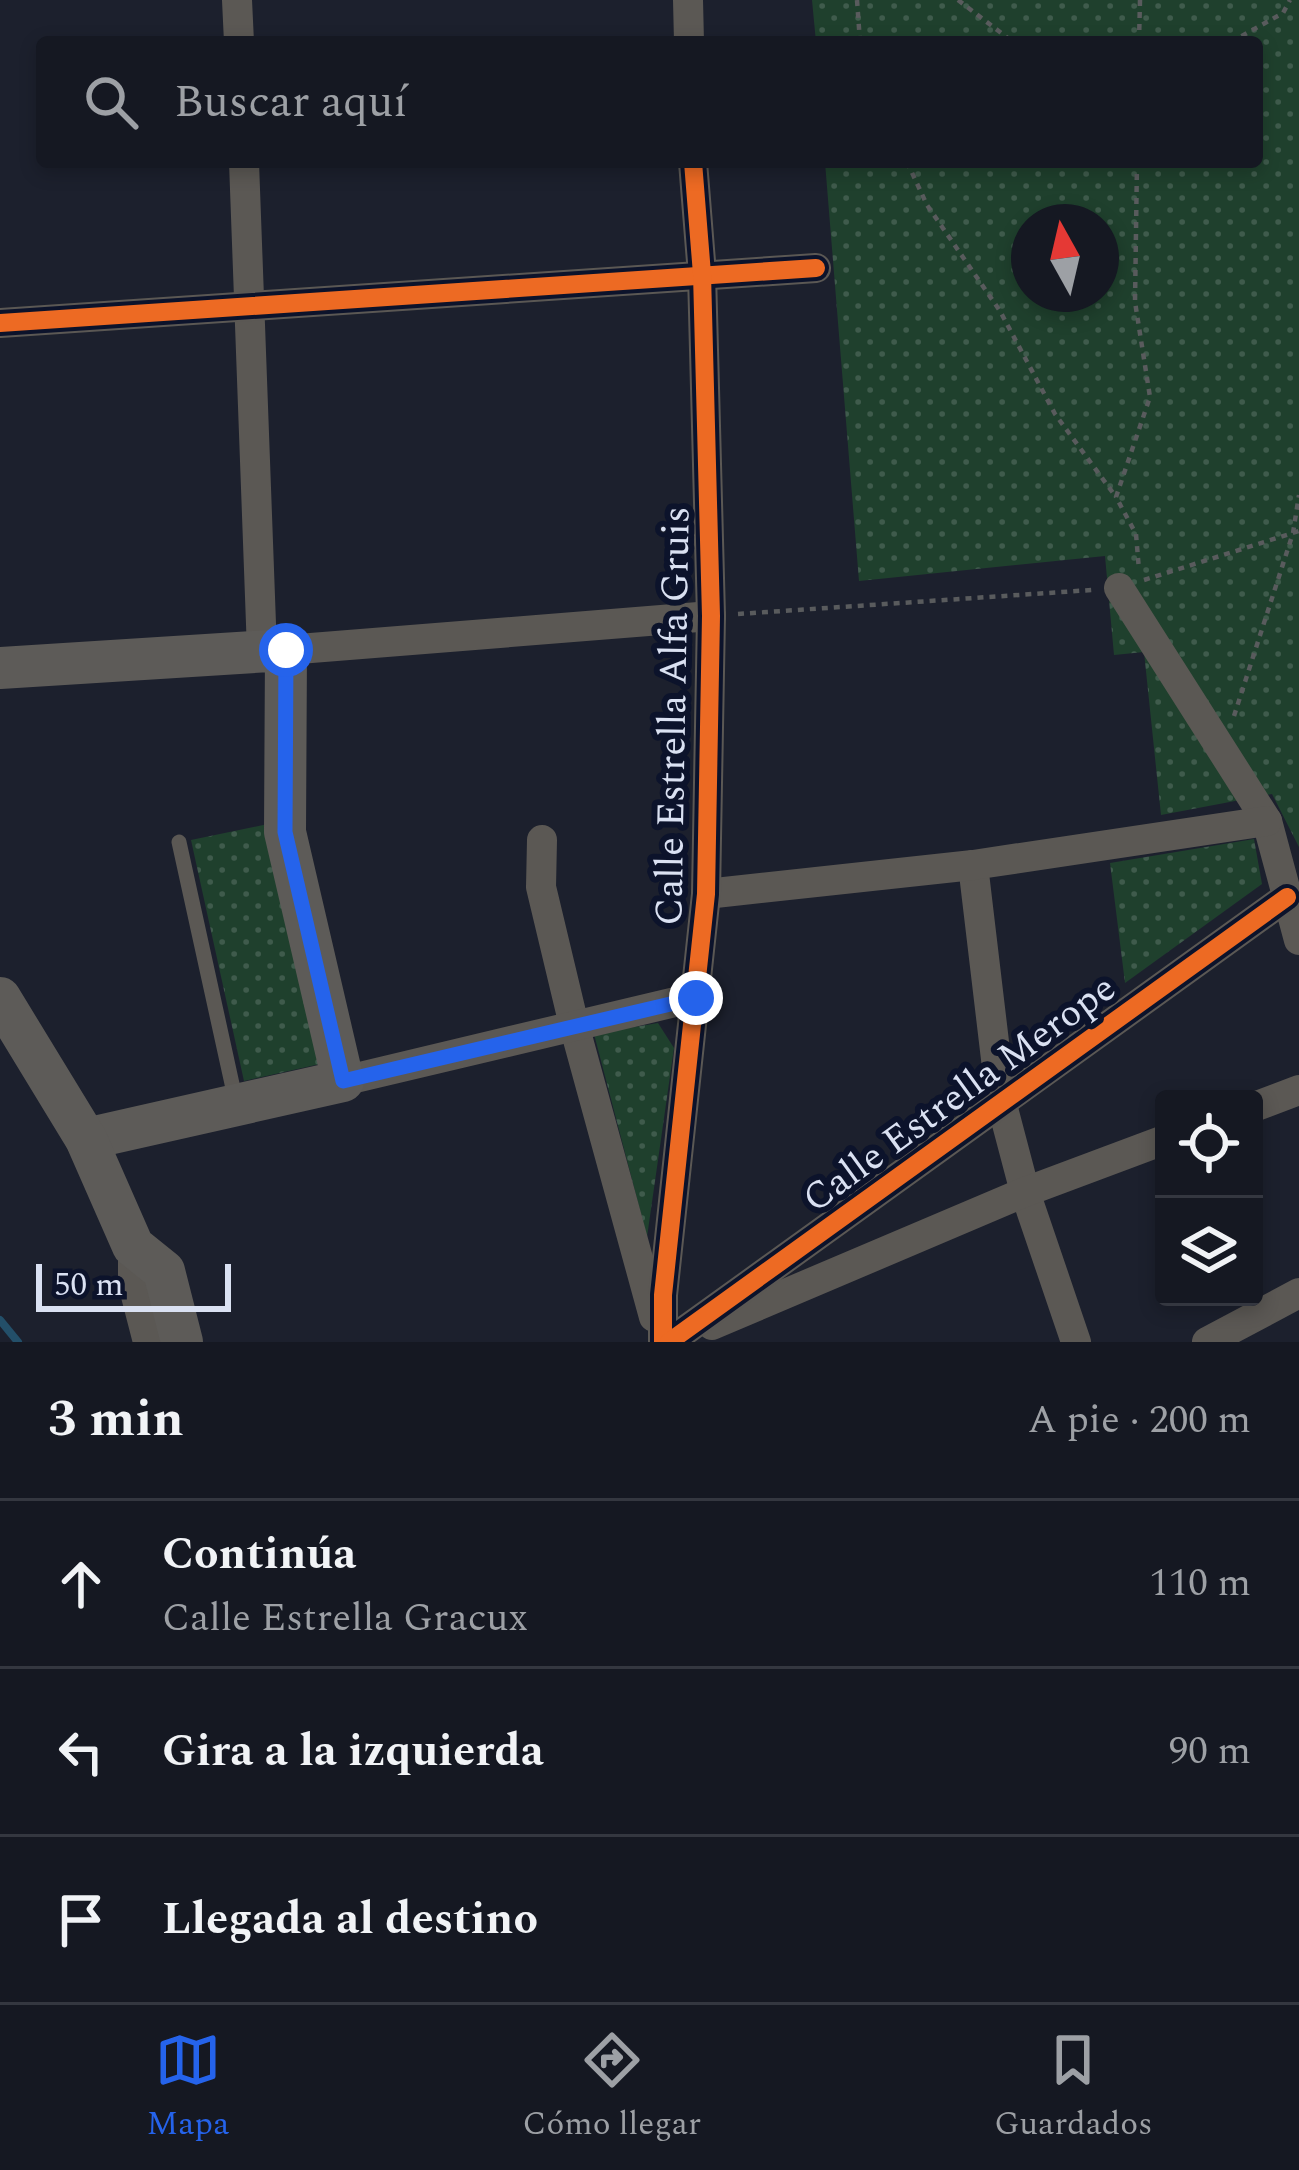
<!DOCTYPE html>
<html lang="es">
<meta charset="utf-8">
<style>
:root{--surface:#151822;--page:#1e212a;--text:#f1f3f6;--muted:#9da0a5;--line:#343740;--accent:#2563eb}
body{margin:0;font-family:Spectral,serif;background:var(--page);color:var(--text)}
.controls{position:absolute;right:36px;bottom:36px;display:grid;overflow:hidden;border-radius:12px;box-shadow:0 6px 18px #0003}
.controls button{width:108px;height:108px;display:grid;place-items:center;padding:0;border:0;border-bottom:3px solid var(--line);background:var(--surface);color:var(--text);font:60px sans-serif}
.compass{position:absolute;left:1011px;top:204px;width:108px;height:108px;border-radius:50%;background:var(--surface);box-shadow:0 6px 18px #0003;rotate:352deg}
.scale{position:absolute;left:36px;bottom:30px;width:195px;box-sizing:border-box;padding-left:12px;border:6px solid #dae1f2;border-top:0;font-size:33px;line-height:42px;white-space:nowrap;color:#dae1f2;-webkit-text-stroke:9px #0c132b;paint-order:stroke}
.stop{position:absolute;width:36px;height:36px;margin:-27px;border:9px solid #2563eb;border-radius:50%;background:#fff}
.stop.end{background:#2563eb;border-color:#fff;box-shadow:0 3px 12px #0008}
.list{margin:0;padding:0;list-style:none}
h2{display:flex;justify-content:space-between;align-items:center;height:156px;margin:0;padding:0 48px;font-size:51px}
h2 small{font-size:39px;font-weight:400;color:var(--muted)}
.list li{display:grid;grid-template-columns:78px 1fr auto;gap:36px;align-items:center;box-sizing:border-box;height:168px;padding:0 48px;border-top:3px solid var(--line)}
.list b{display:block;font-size:45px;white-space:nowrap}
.list p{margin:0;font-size:39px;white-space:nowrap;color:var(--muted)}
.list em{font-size:39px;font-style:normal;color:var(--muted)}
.icon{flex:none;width:66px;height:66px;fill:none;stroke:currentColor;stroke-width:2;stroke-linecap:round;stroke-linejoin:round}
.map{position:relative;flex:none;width:1299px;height:1342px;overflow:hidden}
.search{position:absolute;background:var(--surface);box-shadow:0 6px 18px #0003;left:36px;right:36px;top:36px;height:132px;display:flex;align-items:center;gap:30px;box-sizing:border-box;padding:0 42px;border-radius:12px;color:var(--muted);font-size:45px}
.sheet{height:660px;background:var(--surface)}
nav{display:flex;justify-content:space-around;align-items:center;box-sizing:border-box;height:168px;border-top:3px solid var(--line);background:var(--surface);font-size:33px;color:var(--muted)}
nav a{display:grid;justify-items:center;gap:6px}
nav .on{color:var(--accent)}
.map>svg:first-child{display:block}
.grass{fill:url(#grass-dots);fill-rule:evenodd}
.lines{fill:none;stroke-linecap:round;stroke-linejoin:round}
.stream{stroke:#234f69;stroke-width:8}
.path{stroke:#595b5d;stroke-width:4.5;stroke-dasharray:6 6;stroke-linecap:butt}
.lane{stroke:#5b5854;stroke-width:15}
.street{stroke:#5b5854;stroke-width:30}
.secondary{stroke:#5d5b58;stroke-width:42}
.cycleway-casing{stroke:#0c132b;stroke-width:26}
.cycleway{stroke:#ed6a23;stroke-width:18}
.route{stroke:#2563eb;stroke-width:15}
.labels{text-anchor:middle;stroke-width:12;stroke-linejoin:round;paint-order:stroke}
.street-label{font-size:39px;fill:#dae1f2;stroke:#0c132b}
</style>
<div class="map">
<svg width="1299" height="1342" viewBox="0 0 1299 1342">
<defs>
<pattern id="grass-dots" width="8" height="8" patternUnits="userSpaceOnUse" patternTransform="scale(3)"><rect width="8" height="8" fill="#1f402d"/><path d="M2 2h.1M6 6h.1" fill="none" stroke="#3f5b4c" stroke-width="1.8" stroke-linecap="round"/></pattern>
</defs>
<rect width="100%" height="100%" fill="#1c202d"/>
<!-- grass -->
<g class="grass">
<path d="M812 0H1299V847L1272 794 1161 815 1144 652 1114 655 1105 556 859 581 825 162H1257V42H816ZM1029 222H1101V294H1029Z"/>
<path d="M268 824 320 1064 244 1081 191 840Z"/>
<path d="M1254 839 1262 884 1125 983 1110 863Z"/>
<path d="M658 1023 674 1048 647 1237 594 1034Z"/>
</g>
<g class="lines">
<!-- stream -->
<path class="stream" d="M0 1320 18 1342"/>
<!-- path -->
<g class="path">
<path d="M857 0 860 42"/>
<path d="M958 0 1013 42"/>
<path d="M1091 42H1095"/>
<path d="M1139 42 1140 0"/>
<path d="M1231 42 1283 13 1290 0"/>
<path d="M907 162 927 205 1000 311 1055 414 1116 497"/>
<path d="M1137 162 1135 302 1150 397 1116 497 1136 534 1139 570"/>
<path d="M1144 580 1299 531"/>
<path d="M738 614 1092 590"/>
<path d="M1234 716 1293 533 1299 495"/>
</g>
<!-- lane -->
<path class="lane" d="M179 842 236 1102"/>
<!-- street -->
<g class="street">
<path d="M237 0 239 42"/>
<path d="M688 0 689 42"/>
<path d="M244 162 262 651"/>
<path d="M0 323 816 268"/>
<path d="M1119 588 1267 821 1299 940"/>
<path d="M286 650 711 616"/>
<path d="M542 840 541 887 574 1025 654 1317"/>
<path d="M973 865 1001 1101 1025 1192 1076 1342"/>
<path d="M706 894 973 865 1267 821"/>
<path d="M343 1081 696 997"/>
<path d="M1254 1107 1299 1090"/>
<path d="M133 1246V1284L148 1342"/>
<path d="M712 1325 1025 1192 1164 1140"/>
<path d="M663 1342V1295L706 894 711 616 702 274 693 162"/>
<path d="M669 1342 1287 897"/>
<path d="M1207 1342 1299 1293"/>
</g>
<!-- secondary -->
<g class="secondary">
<path d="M0 668 286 650 285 832 343 1081 86 1139"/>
<path d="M0 998 86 1139 133 1246 164 1271 182 1342"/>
</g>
<!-- cycleway casing -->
<g class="cycleway-casing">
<g id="cycleway">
<path d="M0 323 816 268"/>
<path d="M663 1342V1295L706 894 711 616 702 274 693 162"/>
<path d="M669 1342 1287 897"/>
</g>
</g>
<!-- cycleway -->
<use href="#cycleway" class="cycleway"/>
</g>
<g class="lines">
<!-- route -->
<path class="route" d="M286 650 285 832 343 1081 696 998"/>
</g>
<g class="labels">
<!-- street labels -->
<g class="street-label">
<text transform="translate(671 716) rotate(-89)" y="14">Calle Estrella Alfa Gruis</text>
<text transform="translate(958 1092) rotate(-36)" y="14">Calle Estrella Merope</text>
</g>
</g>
</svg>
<div class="controls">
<button><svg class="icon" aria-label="locate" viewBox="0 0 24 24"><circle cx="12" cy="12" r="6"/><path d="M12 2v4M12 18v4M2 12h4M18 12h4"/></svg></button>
<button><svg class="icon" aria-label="layers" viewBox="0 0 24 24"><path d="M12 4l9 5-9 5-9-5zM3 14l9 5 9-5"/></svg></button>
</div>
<svg class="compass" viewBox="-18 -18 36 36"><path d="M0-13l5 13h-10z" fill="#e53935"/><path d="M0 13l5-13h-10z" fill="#9da0a5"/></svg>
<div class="scale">50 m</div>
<div class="stop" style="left:286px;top:650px"></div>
<div class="stop end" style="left:696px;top:998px"></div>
<div class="search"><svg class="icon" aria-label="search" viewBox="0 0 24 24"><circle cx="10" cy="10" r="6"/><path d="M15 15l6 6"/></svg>Buscar aquí</div>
</div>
<section class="sheet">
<h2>3 min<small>A pie · 200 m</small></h2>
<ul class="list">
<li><svg class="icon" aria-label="ahead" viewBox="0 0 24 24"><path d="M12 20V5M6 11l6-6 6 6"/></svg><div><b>Continúa</b><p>Calle Estrella Gracux</p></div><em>110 m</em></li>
<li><svg class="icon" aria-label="left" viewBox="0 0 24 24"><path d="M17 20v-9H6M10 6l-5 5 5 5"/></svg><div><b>Gira a la izquierda</b></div><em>90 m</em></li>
<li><svg class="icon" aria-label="arrive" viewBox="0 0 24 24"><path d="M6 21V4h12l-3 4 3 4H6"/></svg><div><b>Llegada al destino</b></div></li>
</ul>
</section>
<nav>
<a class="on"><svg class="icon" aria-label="map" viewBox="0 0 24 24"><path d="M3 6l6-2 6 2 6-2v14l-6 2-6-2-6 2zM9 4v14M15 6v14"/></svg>Mapa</a>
<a><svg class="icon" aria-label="directions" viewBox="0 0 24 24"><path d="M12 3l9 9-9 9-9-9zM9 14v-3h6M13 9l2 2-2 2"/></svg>Cómo llegar</a>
<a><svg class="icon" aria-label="saved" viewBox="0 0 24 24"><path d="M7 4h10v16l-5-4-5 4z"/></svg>Guardados</a>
</nav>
